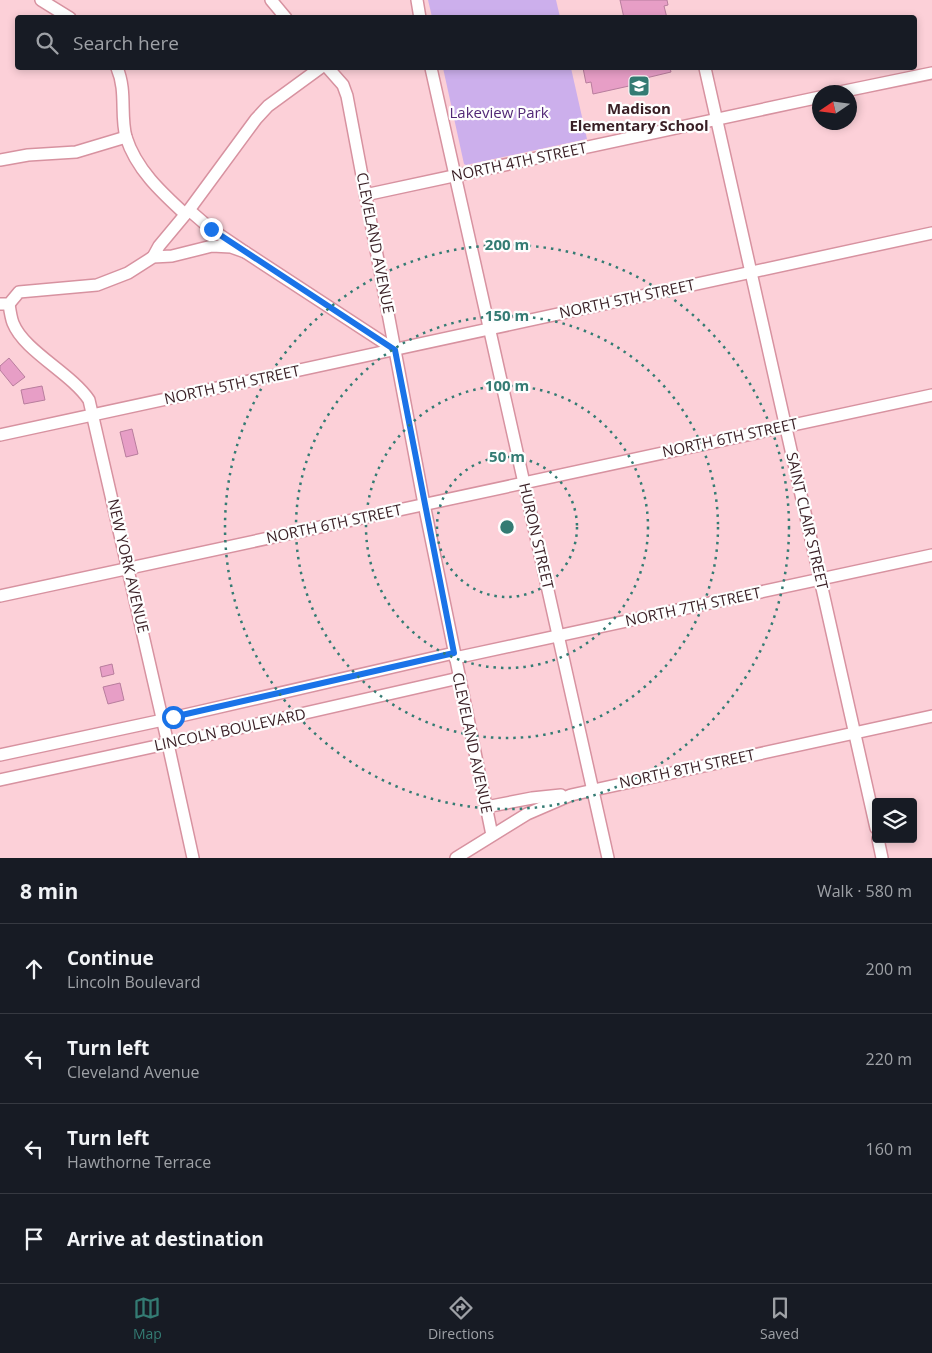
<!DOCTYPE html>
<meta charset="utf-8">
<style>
:root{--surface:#171b24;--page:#20242c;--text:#f1f3f6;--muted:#9ea1a6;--line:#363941;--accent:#347b73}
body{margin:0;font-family:"Open Sans",sans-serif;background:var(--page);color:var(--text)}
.controls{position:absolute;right:15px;bottom:15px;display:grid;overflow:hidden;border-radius:5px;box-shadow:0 2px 8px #0003}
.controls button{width:45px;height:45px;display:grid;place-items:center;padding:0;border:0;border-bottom:1px solid var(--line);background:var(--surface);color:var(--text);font:25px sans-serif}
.compass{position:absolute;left:812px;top:85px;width:45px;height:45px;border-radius:50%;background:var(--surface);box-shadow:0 2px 8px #0003;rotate:257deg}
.stop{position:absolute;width:15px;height:15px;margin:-11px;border:4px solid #1a73e8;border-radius:50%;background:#fff}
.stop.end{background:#1a73e8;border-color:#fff;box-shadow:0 1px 5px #0008}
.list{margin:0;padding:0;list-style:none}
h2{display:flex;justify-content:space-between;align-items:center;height:65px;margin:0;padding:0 20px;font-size:21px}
h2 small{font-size:16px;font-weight:400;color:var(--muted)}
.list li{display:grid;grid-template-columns:32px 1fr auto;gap:15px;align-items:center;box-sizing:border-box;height:90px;padding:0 20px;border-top:1px solid var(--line)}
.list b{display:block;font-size:19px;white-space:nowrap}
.list p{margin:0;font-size:16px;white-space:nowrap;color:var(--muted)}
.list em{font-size:16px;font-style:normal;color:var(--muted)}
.icon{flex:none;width:28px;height:28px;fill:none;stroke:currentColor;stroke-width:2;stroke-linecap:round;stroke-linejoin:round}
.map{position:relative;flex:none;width:932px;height:858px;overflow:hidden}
.search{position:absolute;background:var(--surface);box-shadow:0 2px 8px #0003;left:15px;right:15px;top:15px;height:55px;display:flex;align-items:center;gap:12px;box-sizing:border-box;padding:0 18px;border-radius:5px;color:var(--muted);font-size:19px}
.sheet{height:425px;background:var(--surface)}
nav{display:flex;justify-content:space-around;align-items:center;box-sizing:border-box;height:70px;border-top:1px solid var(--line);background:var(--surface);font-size:14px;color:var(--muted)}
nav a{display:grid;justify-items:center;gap:2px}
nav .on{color:var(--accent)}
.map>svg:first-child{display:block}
.green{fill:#ccafec}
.building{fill:#e79ec6;stroke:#b87d9d}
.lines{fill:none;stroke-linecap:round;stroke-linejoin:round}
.minor-casing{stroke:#d792a0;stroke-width:14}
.minor{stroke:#fff;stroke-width:11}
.route{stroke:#1a73e8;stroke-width:6}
.ring{fill:none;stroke:#347b73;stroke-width:2.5;stroke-dasharray:2.5 5}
.labels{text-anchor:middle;stroke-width:4.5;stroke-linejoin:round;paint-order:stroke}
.poi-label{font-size:15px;font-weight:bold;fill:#391f25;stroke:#fefefe}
.park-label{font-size:15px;fill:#522876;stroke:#fefefe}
.street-label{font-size:15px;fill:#391f25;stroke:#fefefe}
.centre{fill:#347b73;stroke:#fefefe;stroke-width:2.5}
.ring-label{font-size:15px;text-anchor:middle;font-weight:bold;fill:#347b73;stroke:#fefefe;stroke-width:4.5;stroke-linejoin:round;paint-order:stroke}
</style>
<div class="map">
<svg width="932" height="858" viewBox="0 0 932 858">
<rect width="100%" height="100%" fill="#fcd0d8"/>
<!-- green -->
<g class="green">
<path d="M428 0H556L560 17H432Z"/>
<path d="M443 68H571L587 139 466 165 464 164Z"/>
</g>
<!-- building -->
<g class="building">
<path d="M620 0H667L668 5 664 6 667 18H624Z"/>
<path d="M583 68H670L671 72 646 78 647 82 593 94 591 82 586 83Z"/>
<path d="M9 358 25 377 13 386 0 370V366Z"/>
<path d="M42 386 45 400 24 404 21 390Z"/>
<path d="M132 429 138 454 126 457 120 432Z"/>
<path d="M112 664 114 674 102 677 100 667Z"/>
<path d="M120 683 124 700 108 704 103 687Z"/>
</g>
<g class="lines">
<!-- minor casing -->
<g class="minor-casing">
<g id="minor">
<path d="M41 0 70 18"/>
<path d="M271 0 286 18"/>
<path d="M417 0 420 18"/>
<path d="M117 68C127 91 120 115 126 137 136 169 161 192 185 214"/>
<path d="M328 68 343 85 347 96 424 504 492 835"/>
<path d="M431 68 608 858"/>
<path d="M705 68 876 828"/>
<path d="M840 92 932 73"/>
<path d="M0 160 28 155 76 152 126 137"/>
<path d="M365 195 820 97"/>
<path d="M189 210 211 229 245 252 395 350"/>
<path d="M153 257 159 246 189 210 256 119 268 106 320 68"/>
<path d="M0 304H9L19 292 97 285 128 273 153 257 172 256 212 246 231 247 245 252"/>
<path d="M9 304C10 311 11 318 13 323 24 351 71 373 89 400L168 744 193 858"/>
<path d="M0 435 932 233"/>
<path d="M0 596 932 395"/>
<path d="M455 658 932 555"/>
<path d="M0 755 163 720 454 653"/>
<path d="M0 780 235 729 459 678"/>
<path d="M486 807 532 798 561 795"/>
<path d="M878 839 882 858"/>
<path d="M456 858 527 814 571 795 932 716"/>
</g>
</g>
<!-- minor -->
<use href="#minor" class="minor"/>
</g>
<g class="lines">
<!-- route -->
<path class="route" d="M173 717 454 653 395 350 211 229"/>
</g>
<!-- distance rings -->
<g class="ring">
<circle cx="507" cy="527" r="70"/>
<circle cx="507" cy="527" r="141"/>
<circle cx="507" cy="527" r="211"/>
<circle cx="507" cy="527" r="282"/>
</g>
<!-- icons -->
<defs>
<g id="school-square" transform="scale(1.125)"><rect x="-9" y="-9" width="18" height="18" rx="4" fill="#347b73" stroke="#fefefe"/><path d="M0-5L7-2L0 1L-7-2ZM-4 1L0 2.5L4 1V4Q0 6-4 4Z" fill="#fff"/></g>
</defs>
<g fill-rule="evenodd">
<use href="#school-square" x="639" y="86"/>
</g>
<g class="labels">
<!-- poi labels -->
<g class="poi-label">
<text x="639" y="114">Madison<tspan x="639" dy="17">Elementary School</tspan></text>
</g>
<!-- park labels -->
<g class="park-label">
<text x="499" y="118">Lakeview Park</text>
</g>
<!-- street labels -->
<g class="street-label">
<text transform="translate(519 162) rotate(-12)" y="5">NORTH 4TH STREET</text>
<text transform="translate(375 243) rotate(79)" y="5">CLEVELAND AVENUE</text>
<text transform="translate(627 299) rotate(-12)" y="5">NORTH 5TH STREET</text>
<text transform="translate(232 385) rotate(-12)" y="5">NORTH 5TH STREET</text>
<text transform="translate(730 438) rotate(-12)" y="5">NORTH 6TH STREET</text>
<text transform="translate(807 521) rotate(77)" y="5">SAINT CLAIR STREET</text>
<text transform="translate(334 524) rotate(-12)" y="5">NORTH 6TH STREET</text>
<text transform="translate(536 536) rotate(77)" y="5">HURON STREET</text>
<text transform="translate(128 566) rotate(77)" y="5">NEW YORK AVENUE</text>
<text transform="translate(693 607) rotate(-12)" y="5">NORTH 7TH STREET</text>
<text transform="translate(230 730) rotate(-12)" y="5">LINCOLN BOULEVARD</text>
<text transform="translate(472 743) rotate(78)" y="5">CLEVELAND AVENUE</text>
<text transform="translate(687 769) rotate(-12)" y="5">NORTH 8TH STREET</text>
</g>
</g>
<circle cx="507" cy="527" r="8" class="centre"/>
<g class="ring-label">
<text x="507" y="250">200 m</text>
<text x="507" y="321">150 m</text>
<text x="507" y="391">100 m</text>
<text x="507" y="462">50 m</text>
</g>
</svg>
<div class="controls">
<button><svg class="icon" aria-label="layers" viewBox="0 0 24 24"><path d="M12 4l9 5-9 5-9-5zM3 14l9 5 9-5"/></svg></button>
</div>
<svg class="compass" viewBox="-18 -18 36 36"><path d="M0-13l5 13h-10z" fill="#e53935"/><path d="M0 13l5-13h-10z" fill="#9ea1a6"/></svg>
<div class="stop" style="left:173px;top:717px"></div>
<div class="stop end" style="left:211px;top:229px"></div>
<div class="search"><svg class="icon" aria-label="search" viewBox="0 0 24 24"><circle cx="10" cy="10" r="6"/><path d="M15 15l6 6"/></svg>Search here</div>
</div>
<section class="sheet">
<h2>8 min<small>Walk · 580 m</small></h2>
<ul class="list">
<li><svg class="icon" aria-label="ahead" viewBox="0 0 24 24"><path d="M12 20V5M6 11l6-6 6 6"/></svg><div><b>Continue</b><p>Lincoln Boulevard</p></div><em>200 m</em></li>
<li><svg class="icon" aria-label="left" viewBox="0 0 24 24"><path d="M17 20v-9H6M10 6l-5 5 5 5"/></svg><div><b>Turn left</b><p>Cleveland Avenue</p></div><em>220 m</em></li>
<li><svg class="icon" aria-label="left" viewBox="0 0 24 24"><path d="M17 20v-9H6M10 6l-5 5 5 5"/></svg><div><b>Turn left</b><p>Hawthorne Terrace</p></div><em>160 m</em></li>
<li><svg class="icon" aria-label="arrive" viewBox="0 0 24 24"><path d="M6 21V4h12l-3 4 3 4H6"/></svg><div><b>Arrive at destination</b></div></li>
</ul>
</section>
<nav>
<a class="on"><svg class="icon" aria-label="map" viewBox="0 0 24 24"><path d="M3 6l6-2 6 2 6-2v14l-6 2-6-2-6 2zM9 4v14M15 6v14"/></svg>Map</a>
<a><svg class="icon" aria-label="directions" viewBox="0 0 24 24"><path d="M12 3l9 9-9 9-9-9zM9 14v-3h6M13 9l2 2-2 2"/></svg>Directions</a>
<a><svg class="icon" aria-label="saved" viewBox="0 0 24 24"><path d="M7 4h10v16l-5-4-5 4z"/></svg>Saved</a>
</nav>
